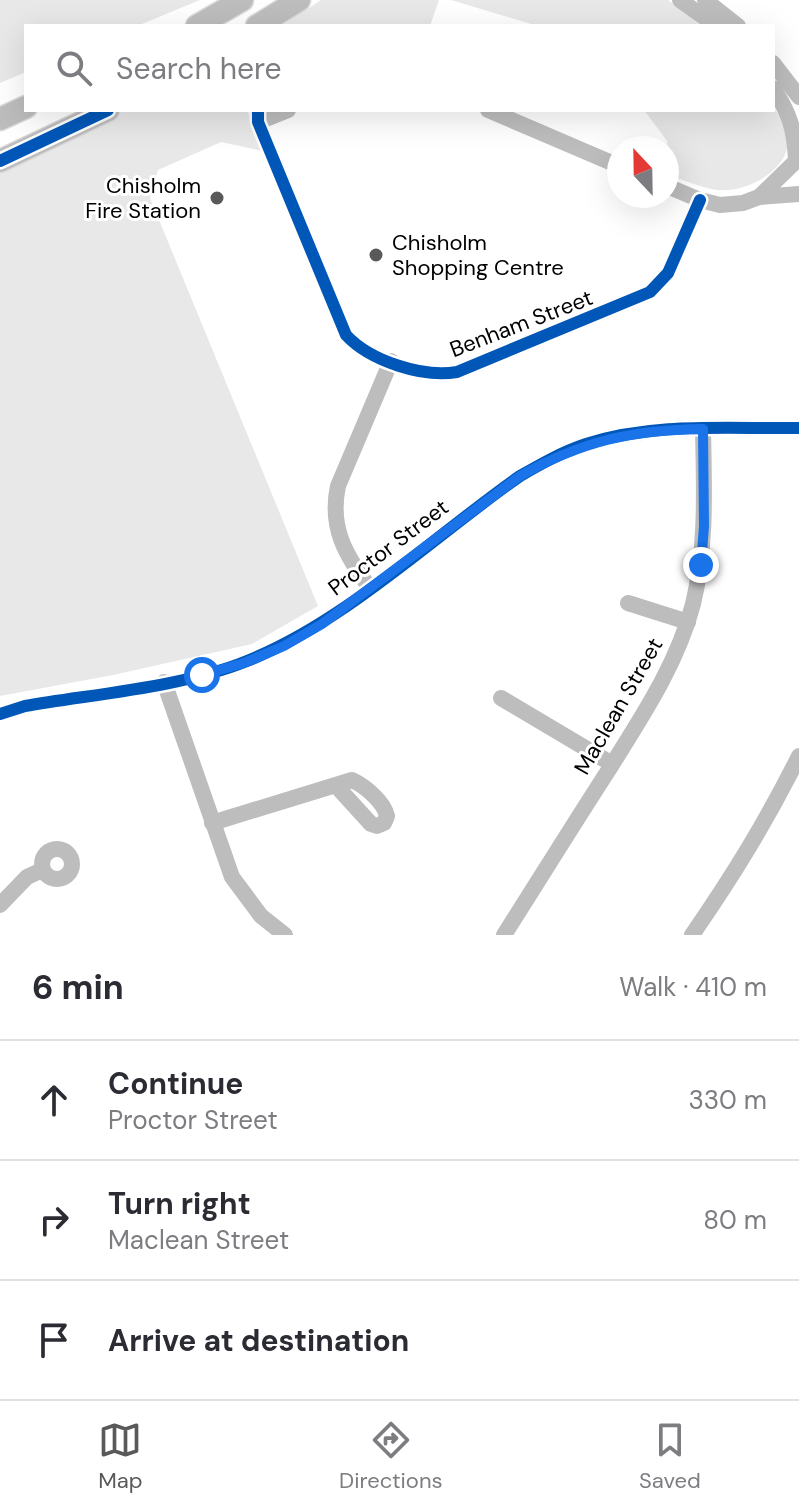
<!DOCTYPE html>
<meta charset="utf-8">
<style>
:root{--surface:#fff;--page:#f7f7f7;--text:#2b2b33;--muted:#7c7c81;--line:#e1e1e2;--accent:#595959}
body{margin:0;font-family:"DM Sans",sans-serif;background:var(--page);color:var(--text)}
.compass{position:absolute;left:607px;top:136px;width:72px;height:72px;border-radius:50%;background:var(--surface);box-shadow:0 8px 32px #0002;rotate:338deg}
.stop{position:absolute;width:24px;height:24px;margin:-18px;border:6px solid #1a73e8;border-radius:50%;background:#fff}
.stop.end{background:#1a73e8;border-color:#fff;box-shadow:0 2px 8px #0008}
.list{margin:0;padding:0;list-style:none}
h2{display:flex;justify-content:space-between;align-items:center;height:104px;margin:0;padding:0 32px;font-size:34px}
h2 small{font-size:26px;font-weight:400;color:var(--muted)}
.list li{display:grid;grid-template-columns:52px 1fr auto;gap:24px;align-items:center;box-sizing:border-box;height:120px;padding:0 32px;border-top:2px solid var(--line)}
.list b{display:block;font-size:30px;white-space:nowrap}
.list p{margin:0;font-size:26px;white-space:nowrap;color:var(--muted)}
.list em{font-size:26px;font-style:normal;color:var(--muted)}
.icon{flex:none;width:44px;height:44px;fill:none;stroke:currentColor;stroke-width:2;stroke-linecap:round;stroke-linejoin:round}
.map{position:relative;flex:none;width:799px;height:935px;overflow:hidden}
.search{position:absolute;background:var(--surface);box-shadow:0 8px 32px #0002;left:24px;right:24px;top:24px;height:88px;display:flex;align-items:center;gap:20px;box-sizing:border-box;padding:0 28px;border-radius:0px;color:var(--muted);font-size:30px}
.sheet{height:464px;background:var(--surface)}
nav{display:flex;justify-content:space-around;align-items:center;box-sizing:border-box;height:112px;border-top:2px solid var(--line);background:var(--surface);font-size:22px;color:var(--muted)}
nav a{display:grid;justify-items:center;gap:4px}
nav .on{color:var(--accent)}
.map>svg:first-child{display:block}
.green{fill:#e8e8e8}
.lines{fill:none;stroke-linecap:round;stroke-linejoin:round}
.major-casing{stroke:#dbdbdb;stroke-width:25}
.minor{stroke:#bdbdbd;stroke-width:16}
.major{stroke:#bdbdbd;stroke-width:22}
.cycleway-casing{stroke:#fff;stroke-width:17}
.cycleway{stroke:#0057b8;stroke-width:12}
.route{stroke:#1a73e8;stroke-width:10}
.poi-dot{fill:#595959;stroke:#fff;stroke-width:3}
.labels{text-anchor:middle;stroke-width:6;stroke-linejoin:round;paint-order:stroke}
.poi-label{font-size:22px;fill:#000;stroke:#fff;text-anchor:end}
.street-label{font-size:22px;fill:#000;stroke:#fff}
</style>
<div class="map">
<svg width="799" height="935" viewBox="0 0 799 935">
<rect width="100%" height="100%" fill="#fff"/>
<!-- green -->
<g class="green">
<path d="M0 0H200L137 26H26V72L0 83Z"/>
<path d="M321 0H439L430 26H282Z"/>
<path d="M451 0H668L701 26H538Z"/>
<path d="M773 107C777 113 784 121 786 128 799 166 749 193 717 190 702 188 684 180 669 175L667 141 644 110H773Z"/>
<path d="M126 110H245L248 112 263 151 221 142 158 170 150 198 318 606 252 644 113 675 0 696V170Z"/>
</g>
<g class="lines">
<!-- major casing -->
<g class="major-casing">
<g id="major">
<path d="M197 26 242 0"/>
<path d="M257 26 299 0"/>
<path d="M0 119 26 107"/>
<path d="M0 161 108 110"/>
</g>
</g>
<!-- minor -->
<g class="minor">
<path d="M680 0 716 26"/>
<path d="M705 0 738 26"/>
<path d="M773 63 799 97"/>
<path d="M773 88C790 114 794 128 796 159"/>
<path d="M258 110V122L346 335C370 361 423 378 457 372L650 292 668 273 700 200"/>
<path d="M488 110 619 166"/>
<path d="M258 122 288 110"/>
<path d="M667 186 700 200 720 205 743 203 759 197 799 194"/>
<path d="M759 197 794 163"/>
<path d="M370 588C346 556 329 528 338 486L391 361"/>
<path d="M628 603 688 622"/>
<path d="M164 682 232 877 261 916 285 935"/>
<path d="M501 698 612 764"/>
<path d="M0 714 25 706C94 694 183 687 247 661 345 622 433 537 520 476 541 464 562 452 586 444 654 422 728 429 799 428"/>
<path d="M212 823 352 780C365 786 384 802 387 816L384 823 377 826 371 824 340 790 341 784"/>
<circle cx="57" cy="864" r="15"/>
<path d="M0 905 27 877 42 870"/>
<path d="M504 935C539 880 573 825 608 771 641 718 677 665 693 604 707 546 704 488 703 429"/>
<path d="M692 935C734 874 766 822 799 756"/>
</g>
<!-- major -->
<use href="#major" class="major"/>
<!-- cycleway casing -->
<g class="cycleway-casing">
<g id="cycleway">
<path d="M258 110V122L346 335C370 361 423 378 457 372L650 292 668 273 700 200"/>
<path d="M0 161 108 110"/>
<path d="M0 714 25 706C94 694 183 687 247 661 345 622 433 537 520 476 541 464 562 452 586 444 654 422 728 429 799 428"/>
</g>
</g>
<!-- cycleway -->
<use href="#cycleway" class="cycleway"/>
</g>
<g class="lines">
<!-- route -->
<path class="route" d="M202 675 244 663 284 646 322 624 520 476C582 441 632 430 703 429L704 526 701 565"/>
</g>
<!-- markers -->
<g class="poi-dot">
<circle cx="217" cy="198" r="8"/>
<circle cx="376" cy="255" r="8"/>
</g>
<g class="labels">
<!-- poi labels -->
<g class="poi-label">
<text x="201" y="193">Chisholm<tspan x="201" dy="25">Fire Station</tspan></text>
<text x="392" y="250" text-anchor="start">Chisholm<tspan x="392" dy="25">Shopping Centre</tspan></text>
</g>
<!-- street labels -->
<g class="street-label">
<text transform="translate(521 323) rotate(-21)" y="8">Benham Street</text>
<text transform="translate(388 547) rotate(-37)" y="8">Proctor Street</text>
<text transform="translate(618 706) rotate(-60)" y="8">Maclean Street</text>
</g>
</g>
</svg>
<svg class="compass" viewBox="-18 -18 36 36"><path d="M0-13l5 13h-10z" fill="#e53935"/><path d="M0 13l5-13h-10z" fill="#7c7c81"/></svg>
<div class="stop" style="left:202px;top:675px"></div>
<div class="stop end" style="left:701px;top:565px"></div>
<div class="search"><svg class="icon" aria-label="search" viewBox="0 0 24 24"><circle cx="10" cy="10" r="6"/><path d="M15 15l6 6"/></svg>Search here</div>
</div>
<section class="sheet">
<h2>6 min<small>Walk · 410 m</small></h2>
<ul class="list">
<li><svg class="icon" aria-label="ahead" viewBox="0 0 24 24"><path d="M12 20V5M6 11l6-6 6 6"/></svg><div><b>Continue</b><p>Proctor Street</p></div><em>330 m</em></li>
<li><svg class="icon" aria-label="right" viewBox="0 0 24 24"><path d="M7 20v-9h11M14 6l5 5-5 5"/></svg><div><b>Turn right</b><p>Maclean Street</p></div><em>80 m</em></li>
<li><svg class="icon" aria-label="arrive" viewBox="0 0 24 24"><path d="M6 21V4h12l-3 4 3 4H6"/></svg><div><b>Arrive at destination</b></div></li>
</ul>
</section>
<nav>
<a class="on"><svg class="icon" aria-label="map" viewBox="0 0 24 24"><path d="M3 6l6-2 6 2 6-2v14l-6 2-6-2-6 2zM9 4v14M15 6v14"/></svg>Map</a>
<a><svg class="icon" aria-label="directions" viewBox="0 0 24 24"><path d="M12 3l9 9-9 9-9-9zM9 14v-3h6M13 9l2 2-2 2"/></svg>Directions</a>
<a><svg class="icon" aria-label="saved" viewBox="0 0 24 24"><path d="M7 4h10v16l-5-4-5 4z"/></svg>Saved</a>
</nav>
